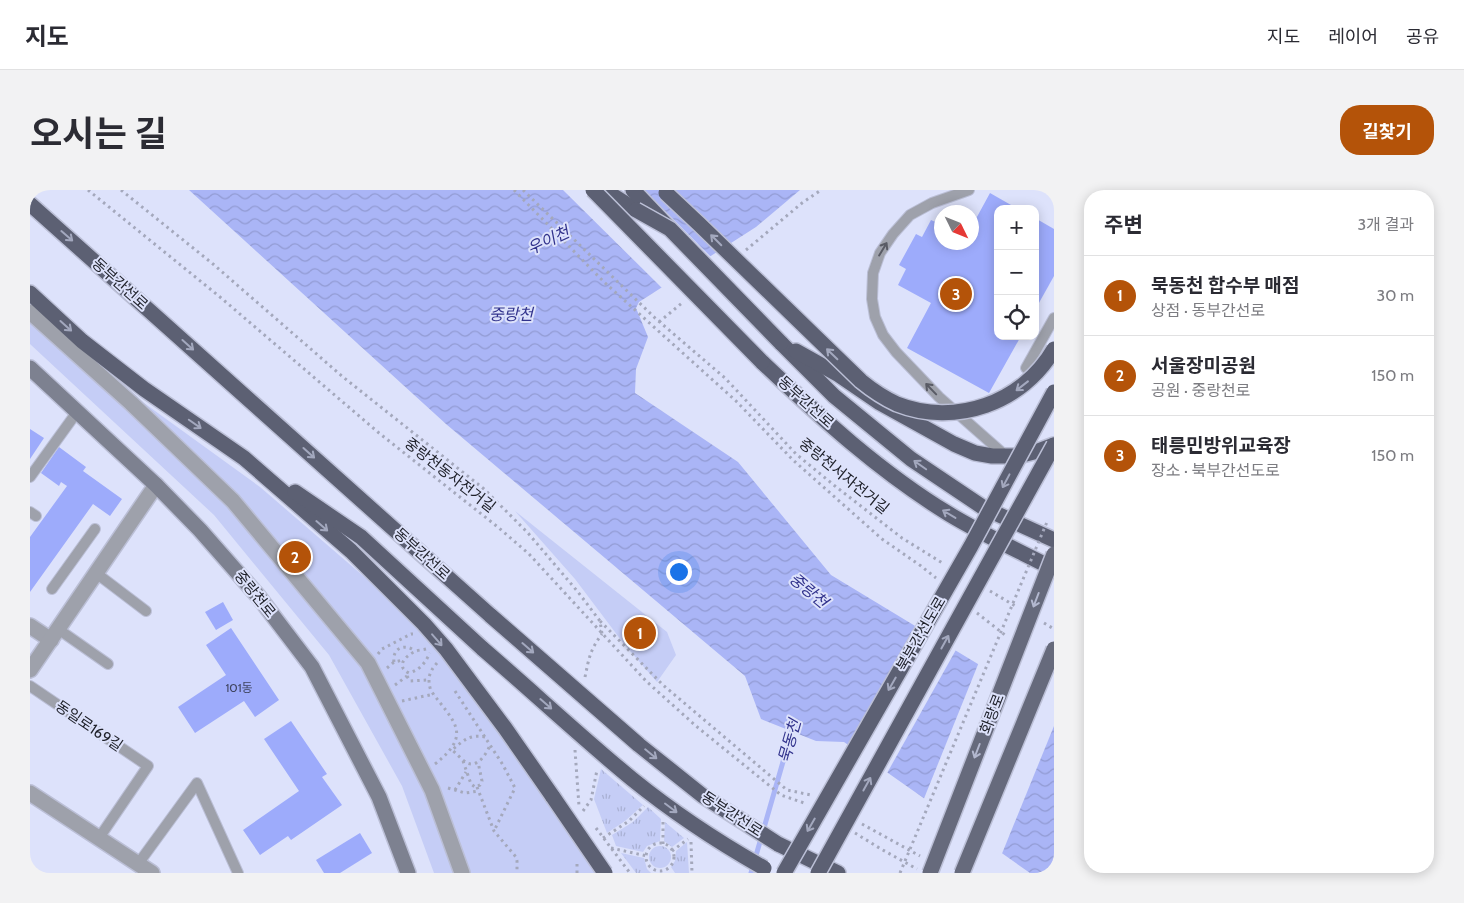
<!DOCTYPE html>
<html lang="ko">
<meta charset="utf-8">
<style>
:root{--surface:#fff;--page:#f2f2f3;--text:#2b2b33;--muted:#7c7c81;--line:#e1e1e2;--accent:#b45309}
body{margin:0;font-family:Cabin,"Noto Sans KR",sans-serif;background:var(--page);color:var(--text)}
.controls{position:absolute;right:15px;top:15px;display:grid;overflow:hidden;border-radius:10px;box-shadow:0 2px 12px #0003}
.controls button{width:45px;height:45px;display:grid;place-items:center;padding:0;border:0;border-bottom:1px solid var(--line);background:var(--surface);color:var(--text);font:25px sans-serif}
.compass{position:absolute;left:904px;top:15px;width:45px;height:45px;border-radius:50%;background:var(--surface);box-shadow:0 2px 12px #0003;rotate:133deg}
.you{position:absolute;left:648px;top:381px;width:18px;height:18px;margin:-12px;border:4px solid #fff;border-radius:50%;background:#1a73e8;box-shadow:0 0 0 8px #1a73e833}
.badge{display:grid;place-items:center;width:32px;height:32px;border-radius:50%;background:var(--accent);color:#fff;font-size:16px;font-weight:700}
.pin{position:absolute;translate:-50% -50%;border:2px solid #fff;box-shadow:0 1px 5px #0006}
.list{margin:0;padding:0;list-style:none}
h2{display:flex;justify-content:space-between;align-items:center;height:65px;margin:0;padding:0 20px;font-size:21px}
h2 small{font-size:16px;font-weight:400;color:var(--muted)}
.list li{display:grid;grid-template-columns:32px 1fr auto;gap:15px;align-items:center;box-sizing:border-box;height:80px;padding:0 20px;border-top:1px solid var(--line)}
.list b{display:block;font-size:19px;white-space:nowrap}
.list p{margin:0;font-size:16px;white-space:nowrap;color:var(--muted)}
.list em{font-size:16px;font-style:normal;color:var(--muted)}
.icon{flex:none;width:28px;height:28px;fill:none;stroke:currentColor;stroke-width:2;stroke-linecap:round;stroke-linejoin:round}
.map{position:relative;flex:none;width:1024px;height:683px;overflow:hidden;border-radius:20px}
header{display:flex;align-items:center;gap:30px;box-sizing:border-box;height:70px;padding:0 25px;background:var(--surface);border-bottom:1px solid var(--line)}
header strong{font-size:24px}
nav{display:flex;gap:28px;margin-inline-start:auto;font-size:18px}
.intro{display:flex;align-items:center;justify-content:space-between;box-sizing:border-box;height:120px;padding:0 30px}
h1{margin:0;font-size:35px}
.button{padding:12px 22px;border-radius:20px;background:var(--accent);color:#fff;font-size:18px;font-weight:700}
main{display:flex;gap:30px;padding:0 30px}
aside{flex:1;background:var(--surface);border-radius:20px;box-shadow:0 2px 12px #0003}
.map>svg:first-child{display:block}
.grass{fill:url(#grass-tufts)}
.green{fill:#c5cdf6}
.water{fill:url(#water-waves)}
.pier{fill:#dde2fb}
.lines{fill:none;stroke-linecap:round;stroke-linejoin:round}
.stream{stroke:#aab5f6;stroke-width:5}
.building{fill:#9dabfb}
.service-casing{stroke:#bbbfd6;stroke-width:12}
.pedestrian-casing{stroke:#bbbfd6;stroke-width:18}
.minor-casing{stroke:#bbbfd6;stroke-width:18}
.secondary-casing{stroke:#bbbfd6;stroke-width:18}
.trunk-casing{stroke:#bbbfd6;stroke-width:18}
.path{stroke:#a4a8bc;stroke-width:3;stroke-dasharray:2.5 4;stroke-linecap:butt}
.service{stroke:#9ea1ab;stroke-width:10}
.pedestrian{stroke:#9ea1ab;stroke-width:15}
.minor{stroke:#9ea1ab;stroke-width:15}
.secondary{stroke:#7d8190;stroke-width:15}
.trunk{stroke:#5c6073;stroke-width:15}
.primary-bridge-casing{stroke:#bbbfd6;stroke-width:18;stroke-linecap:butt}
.trunk-bridge-casing{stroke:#bbbfd6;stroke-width:18;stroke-linecap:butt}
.path-bridge{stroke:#a4a8bc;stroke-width:3;stroke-dasharray:2.5 4;stroke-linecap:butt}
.primary-bridge{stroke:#666a7c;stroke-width:15}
.trunk-bridge{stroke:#5c6073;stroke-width:15}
.oneway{stroke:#a3a8be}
.oneway2{stroke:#595b65}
.oneway3{stroke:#b3b8cf}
.labels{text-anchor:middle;stroke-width:4;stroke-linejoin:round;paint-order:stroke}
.number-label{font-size:12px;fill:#3f445f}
.street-label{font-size:15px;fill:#20222b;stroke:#dde2fb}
.water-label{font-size:16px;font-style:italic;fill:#31328c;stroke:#dde2fb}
</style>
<header>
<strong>지도</strong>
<nav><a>지도</a><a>레이어</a><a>공유</a></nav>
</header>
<div class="intro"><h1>오시는 길</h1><a class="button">길찾기</a></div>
<main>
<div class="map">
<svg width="1024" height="683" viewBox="0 0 1024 683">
<defs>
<pattern id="grass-tufts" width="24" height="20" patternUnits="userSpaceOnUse" patternTransform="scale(1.25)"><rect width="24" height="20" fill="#c5cdf6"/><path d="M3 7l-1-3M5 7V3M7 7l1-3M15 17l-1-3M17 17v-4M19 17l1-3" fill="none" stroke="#a9b0d3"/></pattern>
<pattern id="water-waves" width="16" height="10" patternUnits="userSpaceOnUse" patternTransform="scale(1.25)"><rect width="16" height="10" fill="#aab5f6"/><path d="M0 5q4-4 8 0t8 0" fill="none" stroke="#929bd3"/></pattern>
</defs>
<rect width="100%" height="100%" fill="#dde2fb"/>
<!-- grass -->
<g class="grass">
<path d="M571 579 613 615 595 631 577 643 564 609Z"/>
<path d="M618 617 631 629 630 651 617 656 613 662 586 656 582 645 603 632Z"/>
<path d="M635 632 654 648 642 657 634 651Z"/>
<path d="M657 652 659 683H645L641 677 645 671 646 661Z"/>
<circle cx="630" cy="667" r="11"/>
<path d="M591 663 614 668 617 679 621 683H606Z"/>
</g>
<!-- green -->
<g class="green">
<path d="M0 115 114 213 230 297 360 409 403 453 573 683H404L372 596 299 465 184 325 0 154Z"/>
<path d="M485 321 637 442 646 465 627 492 594 454 545 389Z"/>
</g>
<!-- water -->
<path class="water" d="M159 0H770L726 37 609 112 606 118 618 147 606 179 605 203 708 272 801 385 1024 520V683H1000L814 552 786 551 731 529 715 486 416 234Z"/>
<!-- pier -->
<g class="pier">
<path d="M533 0H614L682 68 633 99Z"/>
<path d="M886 434 927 458 856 585 818 558Z"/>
<path d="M949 472 1024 517V536L971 666 893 611Z"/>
</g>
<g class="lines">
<!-- stream -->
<path class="stream" d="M721 683 763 537"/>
</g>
<!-- building -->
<g class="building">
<path d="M960 3 988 19H968V146H991L959 203 877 158 901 113 868 95 876 79 869 75 886 44 892 47 901 30 912 35V52H942V36Z"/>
<path d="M1005 28 1024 39V86L1005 120Z"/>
<path d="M0 239 14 248 0 269Z"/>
<path d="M29 257 56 277 53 281 92 309 80 326 63 314 0 402V347L37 296 31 292 29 296 11 283Z"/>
<path d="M193 412 203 430 186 440 175 422Z"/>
<path d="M201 438 249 510 225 527 214 511 165 543 148 517 196 485 176 455Z"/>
<path d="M261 531 297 584 292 587 312 615 261 650 258 646 230 665 213 640 269 601 234 549Z"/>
<path d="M330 643 342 663 310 683H294L286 670Z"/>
</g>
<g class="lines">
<!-- service casing -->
<g class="service-casing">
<g id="service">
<path d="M939 0 902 13 880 25 863 44 850 63 843 83 842 109 845 127 853 145 866 162 909 207 977 267"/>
<path d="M996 178 1024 128"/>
<path d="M0 287 47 222"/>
<path d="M0 322 6 326"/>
<path d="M66 383 116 421"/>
<path d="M22 399 65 339"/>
<path d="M28 439 78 474"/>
<path d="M0 496 118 576 69 648"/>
<path d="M108 674 167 593 208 683"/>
</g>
</g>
<!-- pedestrian casing -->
<g class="pedestrian-casing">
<path id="pedestrian" d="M0 122 101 213 203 311 338 473 402 600 432 683"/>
</g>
<!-- minor casing -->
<g class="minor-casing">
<g id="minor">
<path d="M0 436 21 450"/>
<path d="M0 480 126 295"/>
<path d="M0 603 122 683"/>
</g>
</g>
<!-- secondary casing -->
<g class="secondary-casing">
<path id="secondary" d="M0 178 126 295 170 340 228 406 282 477 349 607 378 683"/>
</g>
<!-- trunk casing -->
<g class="trunk-casing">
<g id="trunk">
<path d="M574 0 606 20"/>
<path d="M603 0 639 38"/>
<path d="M0 14 461 426"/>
<path d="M0 103 52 151 114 199 214 268 321 361 394 434 416 459 475 538 523 607"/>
<path d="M751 153 804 206 881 269 954 318 1024 350"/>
<path d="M766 161 809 185 850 213 924 254 945 263 962 266H988L1008 261 1024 255"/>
<path d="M732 172C790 227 850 282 919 324 952 344 989 361 1024 379"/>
<path d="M265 302 331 347 453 459"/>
<path d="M748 654 808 683"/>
</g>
</g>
<!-- path -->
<g class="path">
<path d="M58 0 190 107 349 243 469 338 499 364 616 491 666 536 751 605 777 614"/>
<path d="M91 0 183 74 313 187 454 299 498 343 548 402 570 431 572 444"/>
<path d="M484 0 574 92 706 211 763 270 852 349 891 376 906 388"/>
<path d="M493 0 625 128 695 188 766 264 805 296 872 348 914 374"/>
<path d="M716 60 772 13 791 0"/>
<path d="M629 132 652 113"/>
<path d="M960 401 987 417"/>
<path d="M947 423 975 445"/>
<path d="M570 431 633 495 757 600 781 605"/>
<path d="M1014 433 1024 439"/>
<path d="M396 459C392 460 387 460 384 462 374 467 366 477 379 483 390 480 395 473 400 463"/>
<path d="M348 464 352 459 381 444H383"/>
<path d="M364 472C362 458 375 453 385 461"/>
<path d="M357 478 364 472 373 470"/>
<path d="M377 486 380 491 398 490"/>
<path d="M555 487C559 468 560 460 572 444"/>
<path d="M365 495 377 486"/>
<path d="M425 501 473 575 485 598 464 641"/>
<path d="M372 511 404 504"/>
<path d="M455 547C439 544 433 551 422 560 426 563 432 570 437 573 448 578 457 563 460 555"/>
<path d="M545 560 549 616"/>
<path d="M433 571 441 594 445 597 450 595 452 591 448 572"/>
<path d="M405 574C443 544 424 532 401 501 397 489 399 482 407 473"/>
<path d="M447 597 464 641 486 667 487 671V683"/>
<path d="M418 598 435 603 449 601"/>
<path d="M425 600 436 582"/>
<path d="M553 621 561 610 567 580"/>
<path d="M832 634 890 666"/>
<path d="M566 638 600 683"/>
<path d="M825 643 851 659 887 679"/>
<path d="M573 648 599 631 614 616"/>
<path d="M661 652 662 683"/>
<circle cx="630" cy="667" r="14"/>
<path d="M633 654V632"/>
<path d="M581 658 617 666"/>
<path d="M642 661 658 649"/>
<path d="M547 683V672"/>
</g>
<!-- service -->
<use href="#service" class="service"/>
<!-- pedestrian -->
<use href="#pedestrian" class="pedestrian"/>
<!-- minor -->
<use href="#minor" class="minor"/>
<!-- secondary -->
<use href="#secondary" class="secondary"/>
<!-- trunk -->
<use href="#trunk" class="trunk"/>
<!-- primary-bridge casing -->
<g class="primary-bridge-casing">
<g id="primary-bridge">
<path d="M900 683 1024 364"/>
<path d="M932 683 1024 459"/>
</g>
</g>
<!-- trunk-bridge casing -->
<g class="trunk-bridge-casing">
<g id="trunk-bridge">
<path d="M563 0 732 172"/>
<path d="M636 3 669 34 831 191C842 200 854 208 867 214 925 237 993 213 1024 159"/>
<path d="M606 20 640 39 751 153"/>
<path d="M461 426 609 555 673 606 748 654"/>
<path d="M453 459C503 502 551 547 602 589 644 623 688 652 734 678"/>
<path d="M523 607 575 683"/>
<path d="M754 683 941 356 1024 202"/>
<path d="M788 683 1024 255"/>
</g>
</g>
<!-- path-bridge -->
<path class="path-bridge" d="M870 683 1017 332"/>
<!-- primary-bridge -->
<use href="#primary-bridge" class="primary-bridge"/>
<!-- trunk-bridge -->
<use href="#trunk-bridge" class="trunk-bridge"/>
</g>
<!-- one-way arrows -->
<defs><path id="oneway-shaft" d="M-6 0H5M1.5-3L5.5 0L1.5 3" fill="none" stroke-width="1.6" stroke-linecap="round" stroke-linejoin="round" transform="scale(1.25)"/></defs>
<g class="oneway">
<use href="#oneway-shaft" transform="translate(37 46) rotate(41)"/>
<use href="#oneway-shaft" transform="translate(686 50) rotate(-135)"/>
<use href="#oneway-shaft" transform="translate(36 136) rotate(42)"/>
<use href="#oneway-shaft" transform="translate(158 155) rotate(42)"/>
<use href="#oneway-shaft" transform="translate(802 164) rotate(-136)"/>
<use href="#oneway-shaft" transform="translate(992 196) rotate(142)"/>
<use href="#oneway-shaft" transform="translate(165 234) rotate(35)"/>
<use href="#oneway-shaft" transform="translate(279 263) rotate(42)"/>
<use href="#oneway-shaft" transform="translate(890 275) rotate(-145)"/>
<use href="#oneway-shaft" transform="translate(976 291) rotate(118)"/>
<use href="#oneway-shaft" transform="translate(919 324) rotate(-149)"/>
<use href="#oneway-shaft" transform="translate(292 336) rotate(41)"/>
<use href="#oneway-shaft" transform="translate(407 450) rotate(49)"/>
<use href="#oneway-shaft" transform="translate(915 452) rotate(-61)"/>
<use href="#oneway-shaft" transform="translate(498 458) rotate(41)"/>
<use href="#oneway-shaft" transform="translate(862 494) rotate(120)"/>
<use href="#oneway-shaft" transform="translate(516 514) rotate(41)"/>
<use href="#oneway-shaft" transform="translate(621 564) rotate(39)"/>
<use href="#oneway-shaft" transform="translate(837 594) rotate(-61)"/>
<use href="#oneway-shaft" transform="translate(641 618) rotate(37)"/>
<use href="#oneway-shaft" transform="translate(781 635) rotate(120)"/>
</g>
<g class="oneway2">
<use href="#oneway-shaft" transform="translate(853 59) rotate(-59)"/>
<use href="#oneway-shaft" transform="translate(901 199) rotate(-134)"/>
</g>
<g class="oneway3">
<use href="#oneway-shaft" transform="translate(1006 410) rotate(111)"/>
<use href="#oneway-shaft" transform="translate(947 561) rotate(111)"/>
</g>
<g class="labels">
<!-- number labels -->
<g class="number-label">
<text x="209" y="502">101동</text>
</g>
<!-- street labels -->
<g class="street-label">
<text transform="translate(90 94) rotate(42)" y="5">동부간선로</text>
<text transform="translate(776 212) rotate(42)" y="5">동부간선로</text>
<text transform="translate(420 285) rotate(38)" y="5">중랑천동자전거길</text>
<text transform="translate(814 286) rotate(39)" y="5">중랑천서자전거길</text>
<text transform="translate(392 364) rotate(42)" y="5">동부간선로</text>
<text transform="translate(225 404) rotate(51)" y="5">중랑천로</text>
<text transform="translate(891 444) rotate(-60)" y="5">북부간선도로</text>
<text transform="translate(962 524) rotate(-69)" y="5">화랑로</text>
<text transform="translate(59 536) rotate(34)" y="5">동일로169길</text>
<text transform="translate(702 624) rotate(33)" y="5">동부간선로</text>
</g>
<!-- water labels -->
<g class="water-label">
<text transform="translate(518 50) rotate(-25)" y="6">우이천</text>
<text x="481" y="130">중랑천</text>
<text transform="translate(779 400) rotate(40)" y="6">중랑천</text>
<text transform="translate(759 551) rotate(-74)" y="6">묵동천</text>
</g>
</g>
</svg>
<div class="controls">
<button>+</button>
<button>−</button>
<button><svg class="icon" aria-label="locate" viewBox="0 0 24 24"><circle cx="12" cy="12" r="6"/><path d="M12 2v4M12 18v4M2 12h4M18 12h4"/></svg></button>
</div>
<svg class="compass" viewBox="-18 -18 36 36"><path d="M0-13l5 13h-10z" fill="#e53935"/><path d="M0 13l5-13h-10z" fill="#7c7c81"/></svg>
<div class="you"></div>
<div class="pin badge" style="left:610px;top:443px">1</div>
<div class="pin badge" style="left:265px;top:367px">2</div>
<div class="pin badge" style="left:926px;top:104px">3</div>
</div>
<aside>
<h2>주변<small>3개 결과</small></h2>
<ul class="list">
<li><span class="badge">1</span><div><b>묵동천 합수부 매점</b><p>상점 · 동부간선로</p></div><em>30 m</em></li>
<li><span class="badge">2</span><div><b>서울장미공원</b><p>공원 · 중랑천로</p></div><em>150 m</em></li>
<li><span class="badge">3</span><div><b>태릉민방위교육장</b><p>장소 · 북부간선도로</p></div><em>150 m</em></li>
</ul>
</aside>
</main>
